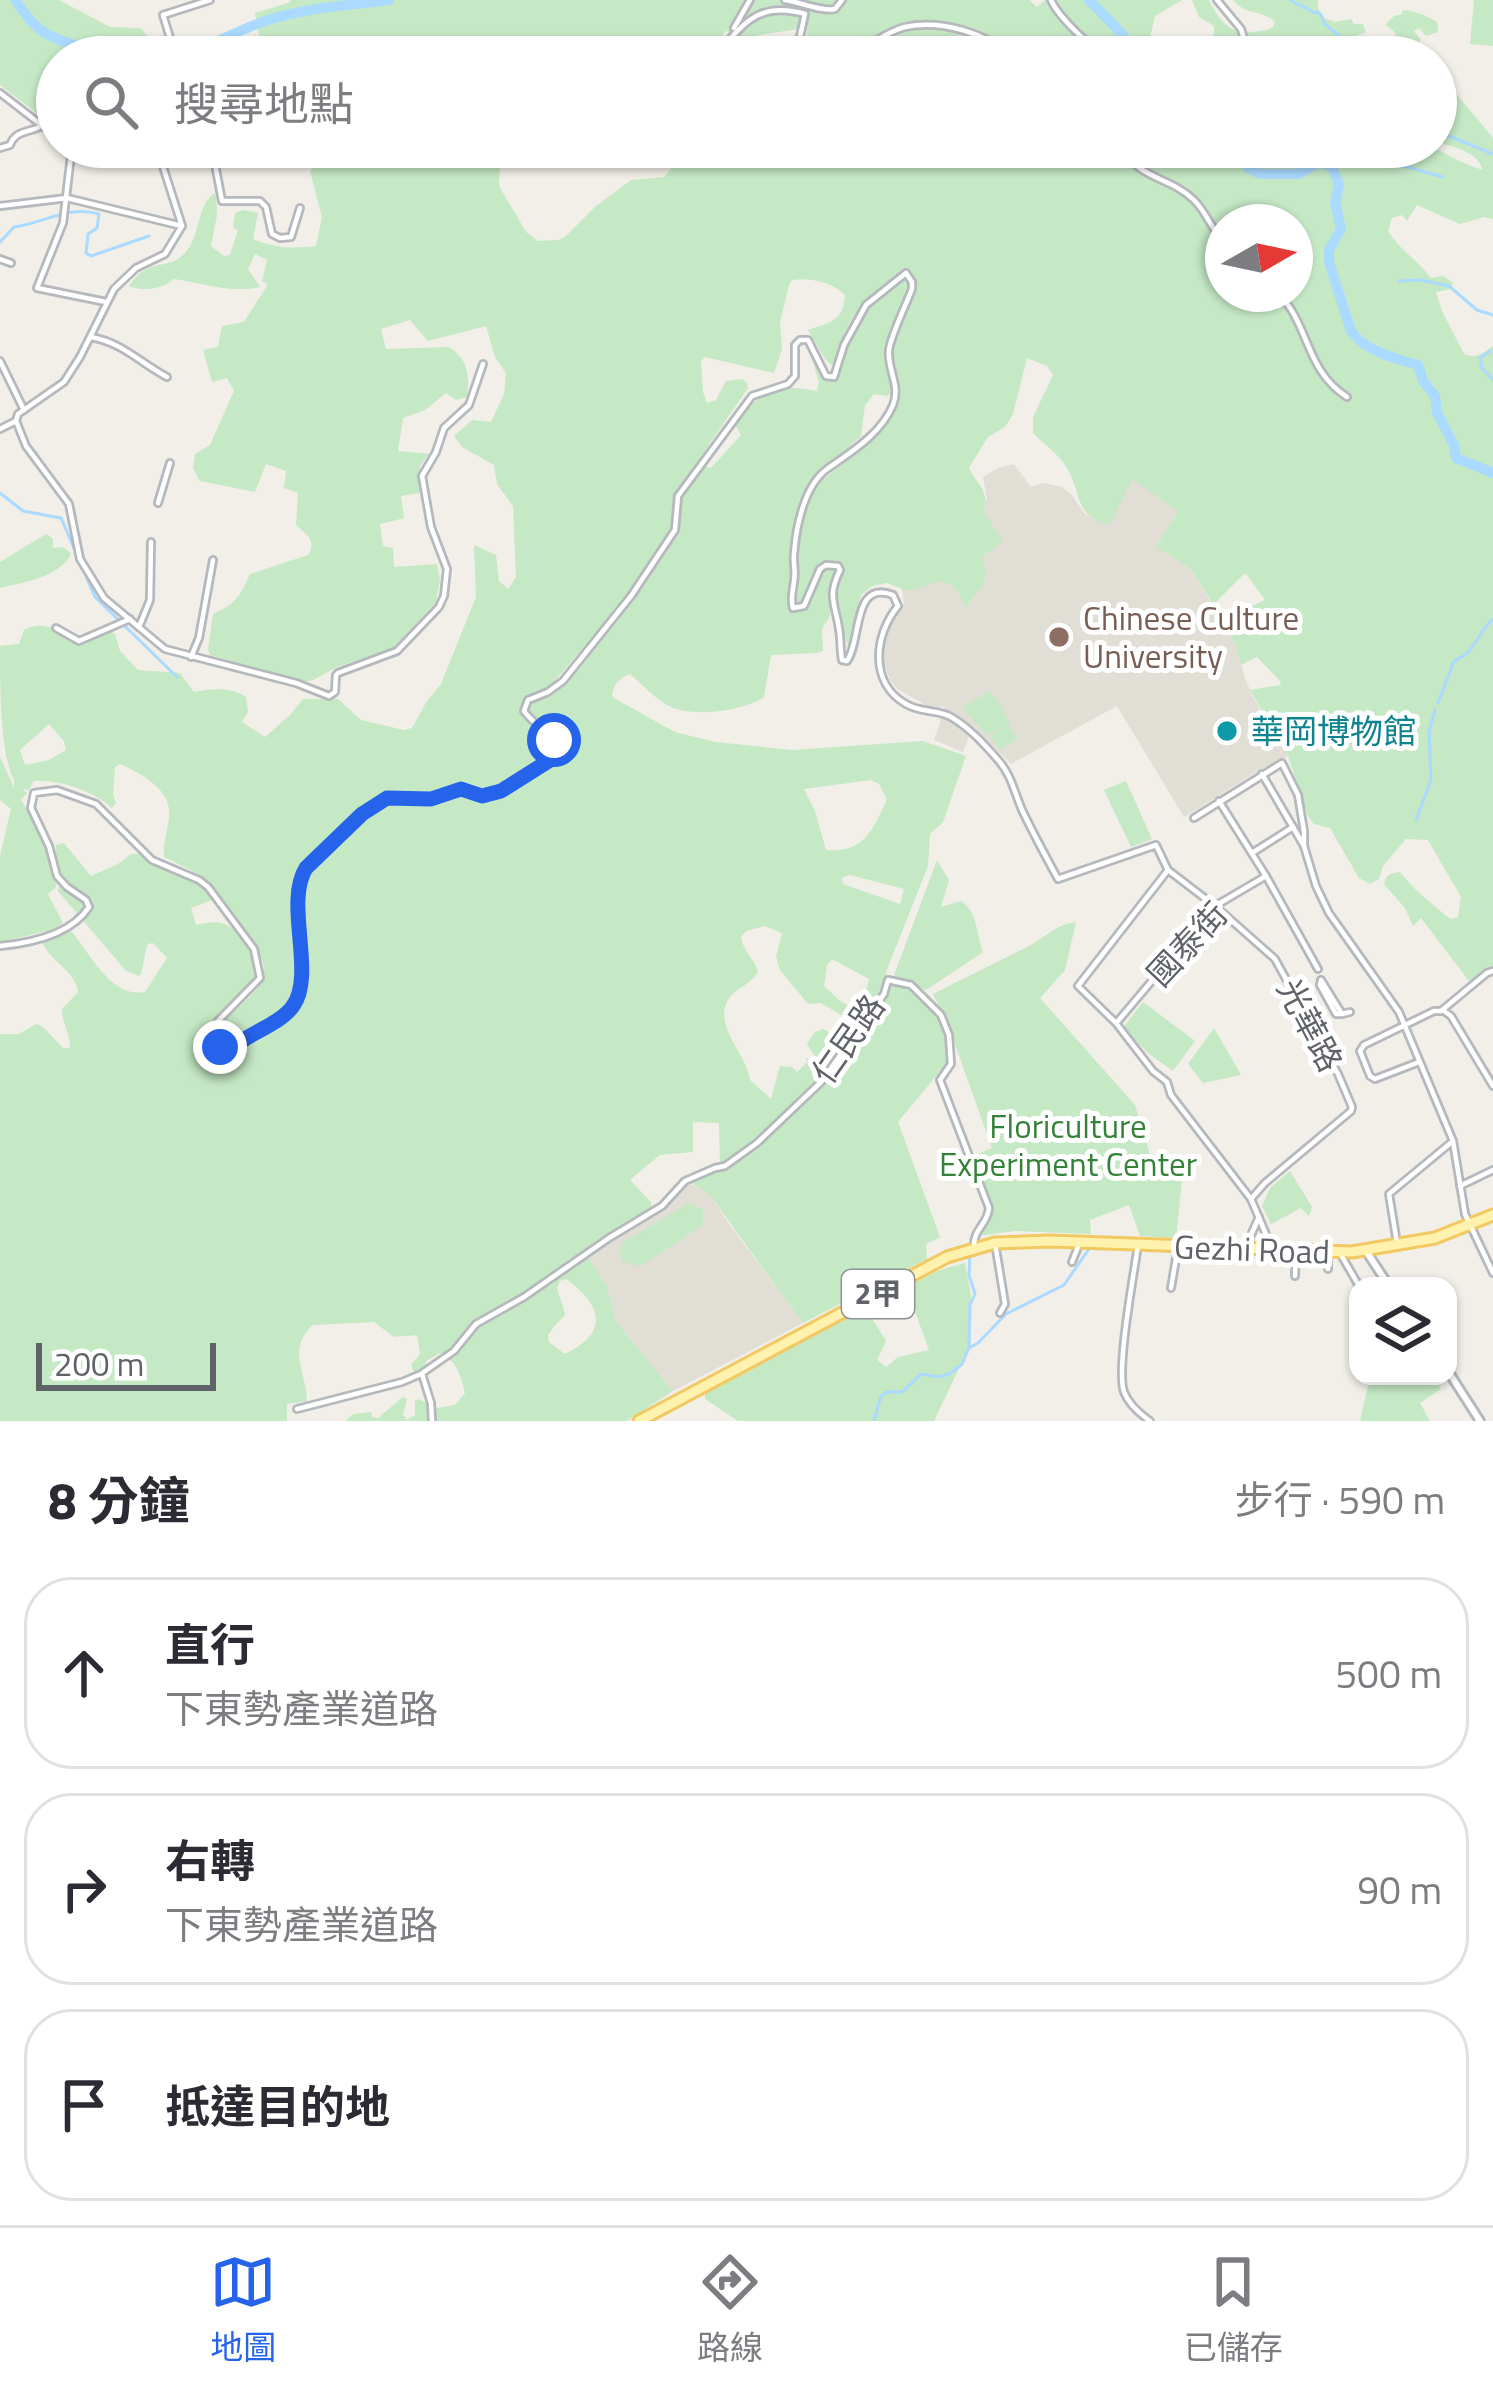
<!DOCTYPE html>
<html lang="zh-TW">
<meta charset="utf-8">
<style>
:root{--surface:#fff;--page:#f2f2f3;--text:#2b2b33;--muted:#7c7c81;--line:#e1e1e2;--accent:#2563eb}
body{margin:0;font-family:"Titillium Web","Noto Sans TC",sans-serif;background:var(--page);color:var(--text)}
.controls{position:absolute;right:36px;bottom:36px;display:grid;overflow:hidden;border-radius:24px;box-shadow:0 3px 9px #0004}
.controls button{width:108px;height:108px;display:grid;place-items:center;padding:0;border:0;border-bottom:3px solid var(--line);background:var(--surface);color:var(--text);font:60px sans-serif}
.compass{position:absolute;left:1205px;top:204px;width:108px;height:108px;border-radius:50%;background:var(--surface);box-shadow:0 3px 9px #0004;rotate:81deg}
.scale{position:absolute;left:36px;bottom:30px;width:180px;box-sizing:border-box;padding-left:12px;border:6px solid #5f6368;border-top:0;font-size:33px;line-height:42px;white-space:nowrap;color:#5f6368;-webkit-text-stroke:9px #fff;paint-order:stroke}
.stop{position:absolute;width:36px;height:36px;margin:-27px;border:9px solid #2563eb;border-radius:50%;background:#fff}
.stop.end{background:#2563eb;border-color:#fff;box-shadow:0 3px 12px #0008}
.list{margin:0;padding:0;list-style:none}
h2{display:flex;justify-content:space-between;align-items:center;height:156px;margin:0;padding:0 48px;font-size:51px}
h2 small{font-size:39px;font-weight:400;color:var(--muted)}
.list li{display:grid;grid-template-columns:78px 1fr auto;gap:36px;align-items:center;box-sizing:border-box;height:192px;margin:0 24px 24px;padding:0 24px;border:3px solid var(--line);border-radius:48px}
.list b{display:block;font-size:45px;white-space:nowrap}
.list p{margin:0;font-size:39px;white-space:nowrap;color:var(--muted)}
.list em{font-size:39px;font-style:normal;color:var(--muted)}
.icon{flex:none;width:66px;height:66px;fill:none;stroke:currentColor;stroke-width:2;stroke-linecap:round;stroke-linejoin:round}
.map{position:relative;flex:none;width:1493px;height:1421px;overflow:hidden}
.search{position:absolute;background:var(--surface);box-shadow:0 3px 9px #0004;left:36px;right:36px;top:36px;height:132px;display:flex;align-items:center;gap:30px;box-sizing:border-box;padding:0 42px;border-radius:66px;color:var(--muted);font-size:45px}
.sheet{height:804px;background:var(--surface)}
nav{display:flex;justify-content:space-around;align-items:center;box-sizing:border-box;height:168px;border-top:3px solid var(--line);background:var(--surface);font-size:33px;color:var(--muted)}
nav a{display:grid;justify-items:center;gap:6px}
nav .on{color:var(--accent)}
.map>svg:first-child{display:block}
.education{fill:#e1ded6}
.green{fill:#c5e8c5;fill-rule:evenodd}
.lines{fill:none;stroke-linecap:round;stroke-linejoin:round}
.stream{stroke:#aadaff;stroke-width:3}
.river{stroke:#aadaff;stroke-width:10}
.minor-casing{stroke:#b5b8bc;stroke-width:10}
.tertiary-casing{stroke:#b5b8bc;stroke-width:12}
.primary-casing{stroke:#f2c960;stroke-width:15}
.minor{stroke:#fff;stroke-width:4.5}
.tertiary{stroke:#fff;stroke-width:6}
.primary{stroke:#fff2af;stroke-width:9}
.route{stroke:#2563eb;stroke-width:15}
.education-dot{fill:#8d6e63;stroke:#fff;stroke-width:4.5}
.culture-dot{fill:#0f9aa8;stroke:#fff;stroke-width:4.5}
.labels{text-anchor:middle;stroke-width:10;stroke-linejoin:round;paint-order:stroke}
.shield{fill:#fff;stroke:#8f9295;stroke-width:3}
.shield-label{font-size:30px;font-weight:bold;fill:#5f6368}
.education-label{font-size:33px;fill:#785e54;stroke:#fff;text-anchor:start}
.culture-label{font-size:33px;fill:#0d838f;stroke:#fff;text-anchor:start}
.street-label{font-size:33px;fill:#5f6368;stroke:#fff}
.park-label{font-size:33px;fill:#348238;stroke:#fff}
</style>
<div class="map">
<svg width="1493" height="1421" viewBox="0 0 1493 1421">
<rect width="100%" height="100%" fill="#f1efe8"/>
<!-- education -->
<g class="education">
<path d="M1014 464 1031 487 1043 483 1062 487 1071 494 1085 514 1107 524 1132 478 1178 511 1156 547 1191 569 1236 646 1245 678 1253 697 1288 756 1261 769 1184 817 1117 706 1011 764 973 726 963 752 934 740 945 707 927 706 896 688 890 680 884 664V645L889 629 904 603 902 589 925 534 987 499 983 477 998 468Z"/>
<path d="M690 1184 710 1194 729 1224 803 1323 673 1391 615 1320 607 1286 588 1257 638 1224Z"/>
</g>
<!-- green -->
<g class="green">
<path d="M0 0H59L110 27 141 28 152 42 151 51 167 52 168 57H57V116L52 112 38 114 0 85Z"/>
<path d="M291 0H1029L1037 7 1045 0H1182L1155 16 1148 46 1153 52C1181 45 1188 58 1214 34V26L1199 17 1192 0H1209C1215 14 1225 28 1240 32L1247 57H1240L1234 41 1230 51 1203 57H772L810 49 806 28 759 35 746 52 726 30C710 57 699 60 668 51L659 57H266L261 46 255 13 288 3Z"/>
<path d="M1233 0H1318V8L1324 18 1335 22 1351 19 1354 24H1363L1366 32 1351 38 1357 57H1289L1284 48 1255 46 1249 40H1246L1244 33 1267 30 1273 27 1275 22C1261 9 1246 16 1233 0Z"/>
<path d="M1474 0H1493V46L1470 44Z"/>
<path d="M1407 10 1424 15 1437 22 1438 32 1426 36 1419 28 1414 31 1421 40 1418 43 1417 57H1399L1395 32 1385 25 1394 16 1402 14V11Z"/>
<path d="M1436 86 1453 90 1493 138V219L1484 217 1460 224 1417 205 1407 221 1402 215 1392 218 1388 231C1400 250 1417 260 1431 278L1443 276 1453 283 1451 289 1436 292 1442 311 1464 354C1477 359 1482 354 1493 346V975L1488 967 1469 981 1421 918 1413 926 1405 908 1384 884C1386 874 1392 873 1400 872 1415 892 1432 903 1450 919L1458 917 1461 897 1428 840 1406 839 1383 866 1379 879 1370 884 1359 878 1330 828 1314 824 1308 816 1288 756 1250 690 1280 685 1281 682 1257 657 1241 665 1236 646 1216 610 1245 609 1265 600 1247 575 1244 574 1213 605 1191 569 1156 547 1178 511 1132 479 1111 522 1107 524C1075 515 1082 496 1068 470 1060 455 1045 445 1033 433V417L1053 375 1047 366 1027 358 1013 414 1005 427 988 437 969 468C979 488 989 488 984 513L1003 541 982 557C992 586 980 585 966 608L954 586 941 581 908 591 887 583 872 586 861 595 852 644 848 646 833 596 841 571 839 565 827 563 819 568 803 604 795 606C791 593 798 578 795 563L788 602 791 610 799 612 806 607 822 570 827 567 837 570 830 586V616L822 629 823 651 817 653 771 655 764 697C744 711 692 718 669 706 655 699 642 684 630 674 618 679 614 683 612 697L675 732 715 742 792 750 923 741 966 756 943 822 930 834 928 866 886 972 890 983C931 993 946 1022 948 1062L898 1122 940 1237 926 1244 927 1259 803 1323C773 1283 743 1241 714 1200 706 1189 694 1188 686 1177L720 1165 719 1123 693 1122V1152L660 1155 630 1180 651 1202 652 1209 638 1224 588 1257 607 1286 615 1320 673 1391 627 1421H345L353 1414 371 1412 372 1417 378 1418 403 1397 407 1399 403 1414 406 1420 415 1415V1401L418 1399 438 1408 455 1405 465 1393C461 1377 457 1360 440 1353L426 1361 425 1369 415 1375 411 1365 420 1354 417 1335 394 1337 374 1322 312 1325C287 1351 306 1370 307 1401L287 1404V1421H0V1034H19L36 1024 42 1026 63 1048H70C71 1035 62 1024 62 1009L78 992C75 969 49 962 42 941L68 930 72 932C90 954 112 999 145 992L167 958 153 943 148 944C143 954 145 968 139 976L126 971 58 891C62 876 54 861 56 845L64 843 91 876 118 864 131 854H141L156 866 198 882 212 897V900L191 908 196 925C205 924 215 920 224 924 244 931 266 966 251 986 240 1001 223 1012 212 1027 214 1074 250 1035 268 1024 281 1017 291 1015 299 1001 303 977 305 948 303 924 301 903 297 888 309 868L373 808 388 801 431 802 461 792 481 797 501 793 555 760 559 749 555 738 526 711 530 702 550 697 567 684 632 600 677 533 682 498 705 466 711 468 741 435 735 424C762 390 773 383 817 391L819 382 811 355C819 365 820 384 836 379L850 339 867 308 904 276 910 281V289C893 330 879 342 894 388L892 393 887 396 874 394 865 405 861 436 812 479 796 520 794 554 802 522 817 484 873 440 890 417 898 398 899 384 891 352 917 285 910 271 905 270 863 303 850 322 832 366 825 359 808 330C828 323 844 322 845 295 834 282 808 277 792 280L789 285 780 322 782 349 774 373 705 357 701 361 703 392 707 403 716 400 726 381 743 379 747 383 748 388 675 494 671 530 629 594 547 690 526 700 522 711C531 726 549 734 555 750L552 757 500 789 482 793 460 786 430 796H387L370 804 306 866C290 887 299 908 298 931 297 954 295 977 294 1000L289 1008 229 1046 220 1044 215 1031 220 1023C232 1012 252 998 260 984 274 958 244 936 233 918 224 904 219 891 206 880 194 870 178 864 164 857 163 843 167 832 169 818 173 790 142 774 120 764L115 767 113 795 116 803 112 808C93 791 59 779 34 781L29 790 22 789 27 793 21 800 32 817 57 879 56 887 48 894 63 923 51 930 0 942V856L11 809 0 800V757C5 768 10 778 14 788V779C0 757 0 679 0 646L19 644 24 630C46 619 59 632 79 644L110 631 115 634 120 651 138 670 180 673 194 692C212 689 230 686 246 697L248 712 242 722 265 737 289 716 303 699H338L361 720 404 730 412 728 427 701 441 684 476 597 474 545 496 555 499 581 508 589 516 577 513 506 497 484 494 465 462 447 454 436 472 420 491 422 504 394 506 373 495 357 486 326 428 341 410 320 381 329 386 349 449 347C468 359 470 376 467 397L456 400 446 393 425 410 403 418 398 451 429 454 420 466 419 493 401 496 404 518 380 524 383 546 393 548 394 567 437 564 440 579 436 602 393 648 337 667 313 680 302 682 210 655 208 649 213 614C235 605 241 595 250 574L308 555C317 540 307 535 296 525L298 493 284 488 286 471 266 464 255 492 200 481 193 468 195 454 210 445 234 391 227 378 212 382 203 350 218 347 222 326 244 322 268 284 262 281 267 260 255 254 248 269 260 287C231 294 203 283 174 279 164 289 142 292 129 286 149 256 167 272 185 253 201 235 196 209 213 194L216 195 217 215 211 246 224 256 230 255 238 230 233 228 235 213 243 210 258 213 253 239C274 248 295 249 316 246L322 217 310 171 334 147H491L500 167 499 186 526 232 538 241 559 240 565 237 596 206 631 180 664 177 676 163V147H1432C1450 156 1464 164 1483 170 1476 150 1454 148 1436 141ZM1223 222H1295V294H1223ZM49 724 64 741 66 750 49 760 25 765 20 750ZM871 780 879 784 887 799C874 828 864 854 826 850L815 811 804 789ZM850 875 904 889 900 904 843 884 842 878ZM765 926 782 933 776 957 780 970 808 1004 821 1003 855 1023 856 1027 842 1040 823 1029 815 1032 807 1044 815 1056 813 1061 806 1058 807 1062 797 1072 792 1067 780 1066 771 1099 750 1080C747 1054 710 1023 730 997 739 986 751 985 758 971 754 959 742 949 741 937L746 931ZM832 959 869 979 865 994 855 1010 839 1000 824 986 827 965ZM566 1279C603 1305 609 1333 565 1354L549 1342 548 1335C568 1305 569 1328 557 1288L560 1281Z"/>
<path d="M46 534 53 539V548L63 547 71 554C59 578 24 582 0 588V562Z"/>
<path d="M991 691 1010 722 1008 724 1017 739 1001 749 989 737 1007 724 987 735 962 707Z"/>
<path d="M1126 781 1152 839 1131 847 1104 790Z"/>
<path d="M937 860 949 880 941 907 961 901C978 912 976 934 983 952L926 990 893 978Z"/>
<path d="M1076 922 1065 970 1040 998 1135 1105 1152 1161 1182 1180 1176 1238 1140 1236 1129 1205 1090 1220 1091 1234 1015 1231 978 1236 991 1217 993 1209 973 1156 992 1148 947 1022 933 994C964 978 996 963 1027 947 1045 938 1056 924 1076 922Z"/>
<path d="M1143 1002 1195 1041 1173 1071 1148 1053 1123 1028Z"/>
<path d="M1214 1028 1241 1075 1203 1083 1188 1064Z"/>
<path d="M1290 1171 1312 1207 1309 1216 1301 1208 1271 1224 1262 1206 1270 1188Z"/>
<path d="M689 1203 703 1209V1225L641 1266 623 1262 619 1251 624 1242Z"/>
<path d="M965 1263 971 1296 970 1345 934 1421H738L705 1399V1387L866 1309 886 1341 877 1360 886 1367 898 1357 929 1350 906 1287 940 1270Z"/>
<path d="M1370 1376H1433L1441 1389 1420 1403 1430 1421H1360Z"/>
</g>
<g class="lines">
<!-- stream -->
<g class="stream">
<path d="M1290 0 1313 12 1319 13"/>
<path d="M1321 15 1325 24 1364 57"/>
<path d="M1436 125 1444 134 1493 154"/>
<path d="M1352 147 1375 156 1394 154 1403 166 1443 177"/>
<path d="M1320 162 1338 147"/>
<path d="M0 242 14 227C44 223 69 205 99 214L97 228 88 234 86 253 91 256 149 236"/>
<path d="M1399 281 1421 280 1449 286 1477 310 1493 315"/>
<path d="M1490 351 1480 358 1482 368 1493 380"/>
<path d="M0 493 23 511 61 518 95 597 177 677"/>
<path d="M1438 703 1454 661C1476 652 1477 633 1493 619"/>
<path d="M1416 820 1431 780 1429 731 1435 710"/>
<path d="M969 1348 970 1305 975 1294 969 1275 970 1255"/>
<path d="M874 1421 881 1396 887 1392H902L921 1374 939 1377 951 1373 962 1364 969 1348 978 1343 1006 1314 1064 1285 1089 1249"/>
</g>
<!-- river -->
<g class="river">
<path d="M15 0C23 10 31 24 42 31 65 46 95 48 121 57"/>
<path d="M1089 0 1121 33 1137 57"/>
<path d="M171 57C207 50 234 31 268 20 306 8 349 5 389 0"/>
<path d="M1239 147 1248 168 1260 174H1298L1320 162 1332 167 1339 185 1335 202 1341 229 1329 250V262L1351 331C1365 351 1396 359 1418 365L1423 381 1435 396 1437 413 1454 445 1456 458 1493 473"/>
</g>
<!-- minor casing -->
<g class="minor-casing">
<g id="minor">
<path d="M785 0C800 2 822 12 835 9L842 0"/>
<path d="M1051 0C1059 18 1089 45 1106 57"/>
<path d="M1217 0 1241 29 1250 57"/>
<path d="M734 28 750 0"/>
<path d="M176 57 163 15 210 0"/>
<path d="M669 57H670"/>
<path d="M713 57C743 27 755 0 805 14L799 41 810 53 823 57"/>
<path d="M845 57C865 50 884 32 905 27 941 19 986 33 1013 57"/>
<path d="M0 93 57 137"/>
<path d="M72 147 63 223 37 288 106 302"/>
<path d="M143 147 158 151 196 152 214 159 264 147"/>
<path d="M282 147H284"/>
<path d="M1122 147C1139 180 1169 176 1194 200 1206 212 1211 228 1223 241"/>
<path d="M0 148 10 145C16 129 31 133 43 125"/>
<path d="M158 151 182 226"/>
<path d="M214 159 222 201H260L266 207 272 234 280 238 291 237 300 208"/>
<path d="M0 206 67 198 182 226"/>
<path d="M0 259 11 263"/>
<path d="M1279 294C1310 326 1305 370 1347 397"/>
<path d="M91 337C123 343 139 362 167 377"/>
<path d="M0 361 24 410"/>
<path d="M16 421 26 446 69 504 80 559 104 598 165 649 296 683 329 696 335 692 336 675 338 673 397 651 439 607 444 596 447 569 431 527 422 476 436 452 444 428 469 405 483 364"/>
<path d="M0 429 16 421 18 414 64 382 80 357 114 289 136 268 165 254 182 226"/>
<path d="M158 503 170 463"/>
<path d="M139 627 150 600 151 542"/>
<path d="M56 628 79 641 130 619"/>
<path d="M191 657 199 638 213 560"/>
<path d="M1262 774 1304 846"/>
<path d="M1219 801 1266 876 1318 969"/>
<path d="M1194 818 1282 763 1298 795 1304 831V846L1316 886 1329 913 1399 1012 1453 1141 1465 1214 1493 1273"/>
<path d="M1252 853 1293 827"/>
<path d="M1168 870 1078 986 1116 1023 1153 1071 1167 1082 1171 1095 1251 1199"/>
<path d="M0 946C31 943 71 935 89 907L86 900 67 887 57 876 49 846 31 808 34 793 57 790 96 804 152 860 199 880 208 887 254 949 260 978 218 1021 213 1033 218 1045 231 1047 292 1009 300 986 298 889 300 877 306 868 362 814 387 798H431L461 789 482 796 501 791 555 757C560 736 535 727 524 711L528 700 548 692 563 681 631 596 675 530 678 496 752 396 788 384 795 376V345L800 340H808L826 376 834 377 844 345 866 305 906 273 912 282V289C906 305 891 335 889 350 887 370 901 385 893 405 881 434 851 452 827 469 804 486 796 527 794 554 793 563 796 572 794 581 793 592 790 598 793 608L804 606 820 569 826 565 838 566 840 570C827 597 835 602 839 629 841 639 840 649 842 660L847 661C862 640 852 579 893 595L898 606C874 635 869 683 906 704 921 713 937 709 951 717 970 728 985 745 999 761 1012 776 1015 795 1023 812 1034 835 1046 857 1058 879L1156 845 1168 870 1215 906 1275 959 1338 1074 1352 1107 1351 1111 1265 1183 1251 1199 1271 1246"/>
<path d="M1444 1011 1451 1016 1493 1086"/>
<path d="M1342 1014H1336L1320 985 1321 980 1342 1014 1350 1012"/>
<path d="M1118 1021 1215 906 1266 876"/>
<path d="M1419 1062 1375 1079 1370 1076 1360 1051 1364 1045 1434 1011H1441L1487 973 1493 971"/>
<path d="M1460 1186 1493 1170"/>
<path d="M995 1243 1005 1304 1000 1313"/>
<path d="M1397 1243 1389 1194 1453 1141"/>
<path d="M1247 1244 1259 1217"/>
<path d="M1138 1245C1134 1274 1116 1369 1124 1392 1129 1405 1140 1414 1150 1421"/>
<path d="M1340 1253 1359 1286"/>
<path d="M1072 1262 1080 1242"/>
<path d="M1328 1269V1253"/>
<path d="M1295 1276 1296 1252"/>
<path d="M1171 1288 1178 1247"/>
<path d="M422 1374 431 1403 432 1421"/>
<path d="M297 1409 402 1382 421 1374 454 1351 476 1324 524 1297 609 1238 662 1206 685 1181 715 1168 725 1166 757 1143 821 1082 884 994 888 980 911 985 941 1015 949 1035 951 1064 940 1080 989 1208C988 1224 973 1229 974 1247"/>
</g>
</g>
<!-- tertiary casing -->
<g class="tertiary-casing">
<g id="tertiary">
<path d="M1366 1251 1389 1286"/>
<path d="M1448 1371 1480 1421"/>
</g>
</g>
<!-- primary casing -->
<g class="primary-casing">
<path id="primary" d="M639 1421 947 1257 995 1243 1050 1241 1352 1252 1435 1238 1493 1215"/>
</g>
<!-- minor -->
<use href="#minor" class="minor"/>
<!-- tertiary -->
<use href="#tertiary" class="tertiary"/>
<!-- primary -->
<use href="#primary" class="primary"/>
</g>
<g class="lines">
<!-- route -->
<path class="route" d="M220 1047H231L239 1043C255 1031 282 1022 293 1006 316 974 284 903 306 868L362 814 387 798 431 799 461 789 482 796 501 791 555 757 557 750 554 740"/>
</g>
<!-- markers -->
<circle class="education-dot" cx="1059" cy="637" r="12"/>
<circle class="culture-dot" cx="1227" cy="731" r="12"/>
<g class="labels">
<!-- shield labels -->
<rect class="shield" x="842" y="1270" width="72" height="48" rx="9"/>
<g class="shield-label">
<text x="878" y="1304">2甲</text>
</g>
<!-- education labels -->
<g class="education-label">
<text x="1083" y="630">Chinese Culture<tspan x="1083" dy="38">University</tspan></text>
</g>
<!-- culture labels -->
<g class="culture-label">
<text x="1251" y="743">華岡博物館</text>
</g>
<!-- street labels -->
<g class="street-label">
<text transform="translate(1187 944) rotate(-47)" y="12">國泰街</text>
<text transform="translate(1310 1025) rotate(62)" y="12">光華路</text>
<text transform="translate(848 1039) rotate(-55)" y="12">仁民路</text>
<text transform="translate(1252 1249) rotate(2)" y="12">Gezhi Road</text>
</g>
<!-- park labels -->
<g class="park-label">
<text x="1068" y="1138">Floriculture<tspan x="1068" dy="38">Experiment Center</tspan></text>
</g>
</g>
</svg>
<div class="controls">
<button><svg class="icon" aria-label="layers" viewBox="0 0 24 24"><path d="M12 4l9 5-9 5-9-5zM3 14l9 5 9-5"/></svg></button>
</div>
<svg class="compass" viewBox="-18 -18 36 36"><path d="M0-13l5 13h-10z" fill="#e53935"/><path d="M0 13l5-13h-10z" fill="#7c7c81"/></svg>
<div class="scale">200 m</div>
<div class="stop" style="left:554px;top:740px"></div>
<div class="stop end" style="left:220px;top:1047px"></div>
<div class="search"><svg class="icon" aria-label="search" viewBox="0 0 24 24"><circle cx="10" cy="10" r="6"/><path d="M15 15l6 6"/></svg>搜尋地點</div>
</div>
<section class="sheet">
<h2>8 分鐘<small>步行 · 590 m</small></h2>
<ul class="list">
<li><svg class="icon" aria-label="ahead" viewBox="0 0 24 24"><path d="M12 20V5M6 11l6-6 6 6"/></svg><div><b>直行</b><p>下東勢產業道路</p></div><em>500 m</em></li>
<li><svg class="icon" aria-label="right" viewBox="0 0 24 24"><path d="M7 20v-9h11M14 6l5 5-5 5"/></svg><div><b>右轉</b><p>下東勢產業道路</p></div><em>90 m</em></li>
<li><svg class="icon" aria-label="arrive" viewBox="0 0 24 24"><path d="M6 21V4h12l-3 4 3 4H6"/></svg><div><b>抵達目的地</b></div></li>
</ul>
</section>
<nav>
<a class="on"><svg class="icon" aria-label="map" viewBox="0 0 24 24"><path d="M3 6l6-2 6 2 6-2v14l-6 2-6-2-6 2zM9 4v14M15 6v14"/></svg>地圖</a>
<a><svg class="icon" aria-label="directions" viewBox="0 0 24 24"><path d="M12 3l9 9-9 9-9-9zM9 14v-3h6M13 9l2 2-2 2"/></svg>路線</a>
<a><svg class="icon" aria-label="saved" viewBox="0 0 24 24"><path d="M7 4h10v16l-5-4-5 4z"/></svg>已儲存</a>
</nav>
